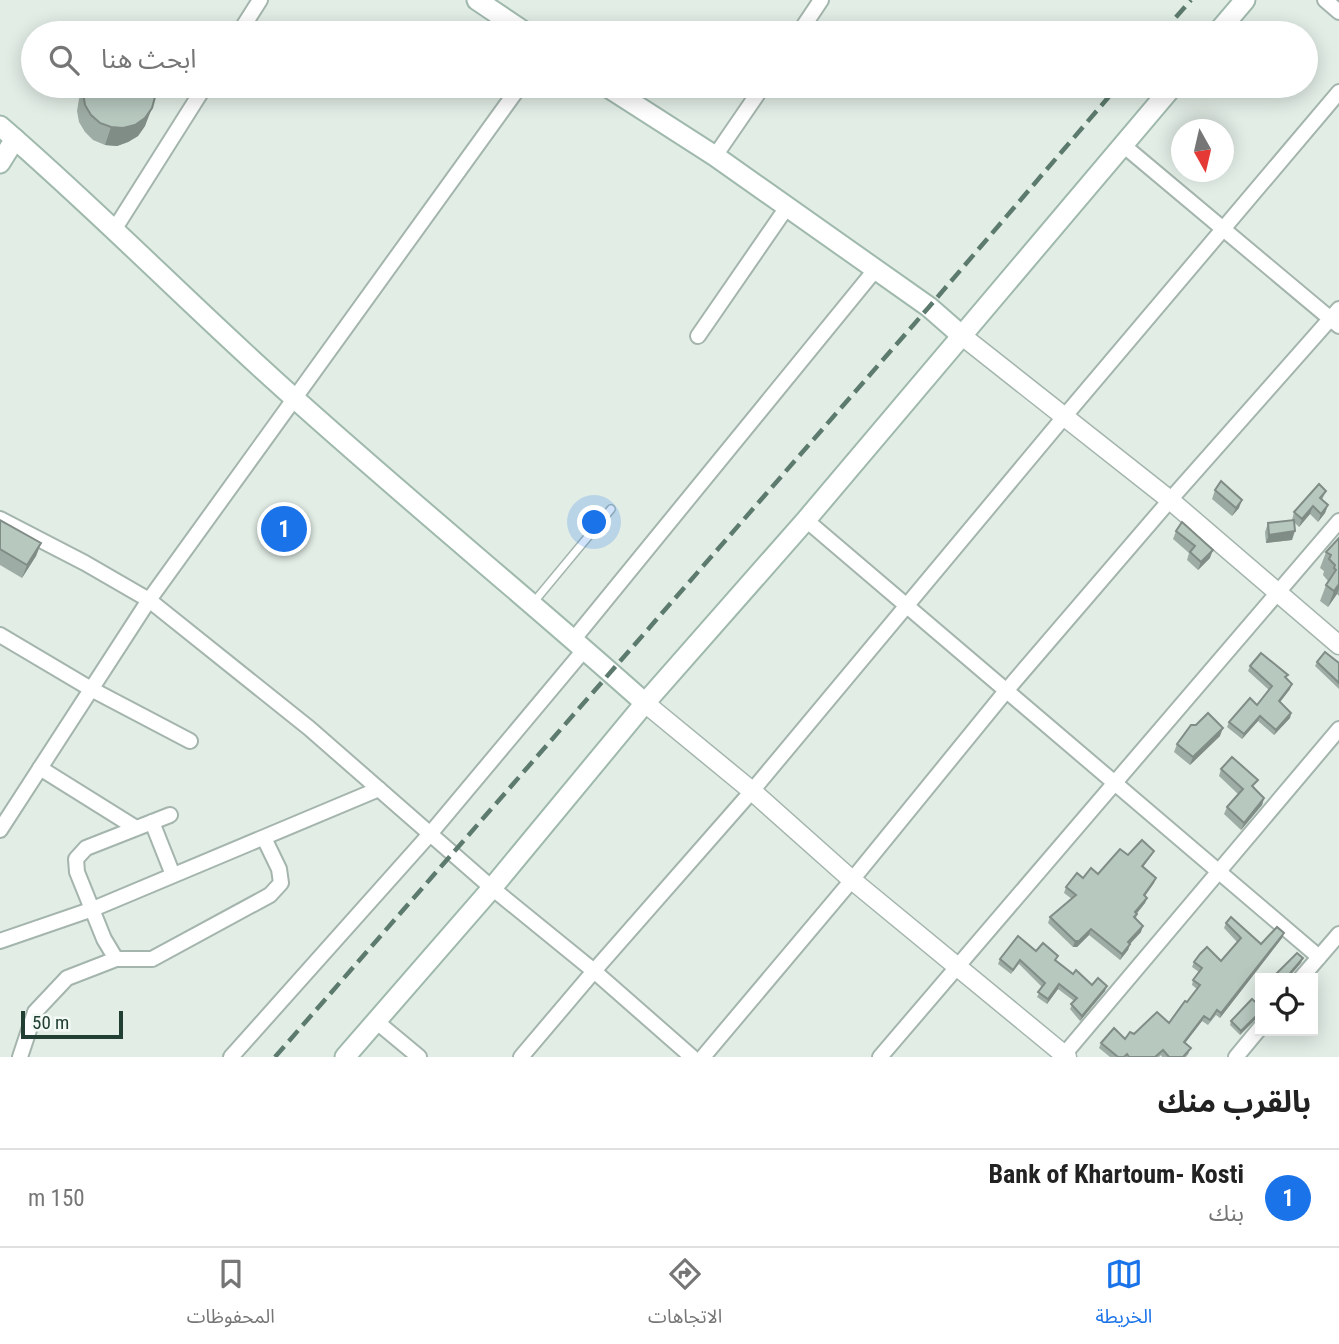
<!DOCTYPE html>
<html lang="ar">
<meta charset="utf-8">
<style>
:root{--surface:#fff;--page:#f6f6f6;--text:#222;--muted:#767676;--line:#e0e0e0;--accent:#1a73e8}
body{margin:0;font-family:"Roboto Condensed","Noto Sans Arabic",sans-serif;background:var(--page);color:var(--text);direction:rtl}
.controls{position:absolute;right:21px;bottom:21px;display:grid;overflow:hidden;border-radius:0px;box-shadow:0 4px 18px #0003}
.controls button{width:63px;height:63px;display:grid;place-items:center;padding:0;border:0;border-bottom:2px solid var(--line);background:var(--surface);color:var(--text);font:35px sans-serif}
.compass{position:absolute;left:1171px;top:119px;width:63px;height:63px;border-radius:50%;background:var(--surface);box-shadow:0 4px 18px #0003;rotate:172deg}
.scale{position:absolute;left:21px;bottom:18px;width:102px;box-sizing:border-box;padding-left:7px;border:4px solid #213f33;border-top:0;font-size:19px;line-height:24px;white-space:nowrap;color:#213f33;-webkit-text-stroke:5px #f3f9f5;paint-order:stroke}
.you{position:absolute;left:595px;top:523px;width:24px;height:24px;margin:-18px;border:5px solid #fff;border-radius:50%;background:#1a73e8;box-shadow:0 0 0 10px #1a73e833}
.badge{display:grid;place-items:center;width:46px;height:46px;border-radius:50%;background:var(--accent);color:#fff;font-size:23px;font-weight:700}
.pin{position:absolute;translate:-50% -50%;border:4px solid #fff;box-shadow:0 2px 7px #0006}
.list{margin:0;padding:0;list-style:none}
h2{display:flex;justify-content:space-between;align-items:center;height:91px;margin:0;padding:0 28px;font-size:30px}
h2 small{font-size:23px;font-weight:400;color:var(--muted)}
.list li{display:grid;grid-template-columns:46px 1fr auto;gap:21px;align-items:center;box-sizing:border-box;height:98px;padding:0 28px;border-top:2px solid var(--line)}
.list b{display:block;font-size:26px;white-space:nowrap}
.list p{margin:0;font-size:23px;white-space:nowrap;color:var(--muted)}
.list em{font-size:23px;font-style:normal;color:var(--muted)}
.icon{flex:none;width:38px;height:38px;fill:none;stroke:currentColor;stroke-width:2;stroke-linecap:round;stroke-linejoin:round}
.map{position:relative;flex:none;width:1339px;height:1057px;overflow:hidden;direction:ltr}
.search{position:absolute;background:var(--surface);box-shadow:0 4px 18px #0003;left:21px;right:21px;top:21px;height:77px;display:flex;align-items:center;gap:18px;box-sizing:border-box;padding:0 24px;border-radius:38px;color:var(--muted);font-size:26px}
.sheet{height:189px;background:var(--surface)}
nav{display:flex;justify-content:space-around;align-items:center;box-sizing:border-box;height:98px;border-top:2px solid var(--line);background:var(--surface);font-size:19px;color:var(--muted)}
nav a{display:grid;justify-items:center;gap:4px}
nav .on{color:var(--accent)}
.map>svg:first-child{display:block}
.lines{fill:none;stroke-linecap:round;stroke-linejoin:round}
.service-casing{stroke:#a4b5ad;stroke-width:10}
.minor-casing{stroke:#a4b5ad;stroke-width:18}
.tertiary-casing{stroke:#a4b5ad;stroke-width:21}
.secondary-casing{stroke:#a0b9ad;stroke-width:23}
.service{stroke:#fff;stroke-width:7}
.minor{stroke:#fff;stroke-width:14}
.tertiary{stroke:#fff;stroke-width:18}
.secondary{stroke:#fff;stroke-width:19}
.rail{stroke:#5c7a6e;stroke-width:4.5;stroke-dasharray:14 7;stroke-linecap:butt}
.wall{fill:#9daca4}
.shaded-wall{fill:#808c86}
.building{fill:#b7c8bf;stroke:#808c86;stroke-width:2}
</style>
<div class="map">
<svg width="1339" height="1057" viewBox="0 0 1339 1057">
<rect width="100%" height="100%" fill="#e2ede6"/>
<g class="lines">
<!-- service casing -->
<g class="service-casing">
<path id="service" d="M533 603 611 509"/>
</g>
<!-- minor casing -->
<g class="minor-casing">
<g id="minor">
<path d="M1325 0 1339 12"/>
<path d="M239 33 260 0"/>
<path d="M799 33 821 0"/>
<path d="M1123 145 1339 326"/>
<path d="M715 156 763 86"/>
<path d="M114 230 205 86"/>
<path d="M698 336 787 207"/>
<path d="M0 519 85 563 149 600 309 728 492 888 594 971 692 1057"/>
<path d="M806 520 1319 957"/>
<path d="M0 635 91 689 190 741"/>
<path d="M573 640 875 270"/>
<path d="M40 768 136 828"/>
<path d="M170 815 86 848 76 859 77 872 104 939 116 959H152L270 895 281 883 279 869 264 838"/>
<path d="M152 822 173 875"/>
<path d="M0 830 149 600 520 86"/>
<path d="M0 941 93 909 379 789"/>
<path d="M1301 978 1339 934"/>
<path d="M377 1022 419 1057"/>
<path d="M20 1057 35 1012 67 978 116 959"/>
<path d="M231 1057 430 834 584 650"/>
<path d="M521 1057 594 971 752 791 1064 417 1339 92"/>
<path d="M703 1057 852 880 1006 691 1170 500 1339 309"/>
<path d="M880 1057 1339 521"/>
<path d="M1062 1057 1339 729"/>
<path d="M1236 1057 1260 1028"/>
</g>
</g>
<!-- tertiary casing -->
<g class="tertiary-casing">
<g id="tertiary">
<path d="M961 335 1170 500 1339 645"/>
<path d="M645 703 752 791 852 880 1067 1057"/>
</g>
</g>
<!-- secondary casing -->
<g class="secondary-casing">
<g id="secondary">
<path d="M477 0 526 33"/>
<path d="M1217 33 1245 0"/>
<path d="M606 86 715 156 929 307 961 335"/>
<path d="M0 126C94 207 181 296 273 379 395 490 523 594 645 703"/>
<path d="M0 163 15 139"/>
<path d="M345 1057 492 888 645 703 806 520 1173 86"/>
</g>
</g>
<!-- service -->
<use href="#service" class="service"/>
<!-- minor -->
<use href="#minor" class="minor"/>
<!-- tertiary -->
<use href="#tertiary" class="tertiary"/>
<!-- secondary -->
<use href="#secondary" class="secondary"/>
<!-- rail -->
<g class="rail">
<path d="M1162 33 1191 0"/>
<path d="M275 1057 929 307 1118 86"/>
</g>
</g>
<!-- wall -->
<g class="wall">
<path d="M84 86H155L145 126 138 136 128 142 117 146 105 145 93 140 85 132 79 122 77 111 79 99Z"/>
<path d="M1215 490 1239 508 1232 516 1212 499Z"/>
<path d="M1326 491 1322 500 1328 505 1325 513 1318 522 1310 514 1299 527 1294 522 1292 540 1266 543 1265 532 1268 523 1292 520 1294 512Z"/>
<path d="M0 520 41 543 36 556 22 578 0 565Z"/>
<path d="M1176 531 1210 558 1198 570 1187 560 1189 553 1173 539Z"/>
<path d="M1339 538V596L1337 594 1328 607 1320 601 1326 585 1328 581 1323 575 1324 571 1320 568 1326 552Z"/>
<path d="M1317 662 1339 663V689L1315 666Z"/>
<path d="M1250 666 1286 678 1290 689 1280 702 1291 713 1290 718 1274 735 1258 721 1242 739 1227 727 1229 722 1257 705 1269 690 1248 671Z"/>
<path d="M1196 725 1220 736 1190 765 1174 752 1177 744Z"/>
<path d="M1221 769 1255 787 1254 788 1264 798 1262 805 1241 830 1224 814 1227 807 1238 794 1219 776Z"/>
<path d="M1154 851 1151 856 1143 867 1154 883 1145 896 1147 898 1145 903 1137 913 1136 919 1141 932 1130 944 1128 950 1120 960 1089 935 1077 947H1073L1048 923 1050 917 1072 899 1064 893 1066 887 1083 878 1098 874 1128 855Z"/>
<path d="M1226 923 1261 944 1284 933 1282 938 1220 1018 1216 1015 1208 1025 1202 1021 1185 1043 1189 1053 1186 1057H1162L1161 1055 1159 1057H1110L1099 1048 1101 1043 1125 1039 1134 1034 1169 1023 1197 989 1192 985 1193 980 1199 972 1192 967 1194 962 1221 961 1237 942 1224 928Z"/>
<path d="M1036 951 1057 961 1073 974 1092 985 1105 991 1080 1021 1070 1009 1074 1001 1058 989 1047 1004 1037 997 1042 987 1019 964 1011 974 998 964 1000 959Z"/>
<path d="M1260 1006 1240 1035 1230 1025 1231 1021Z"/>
</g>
<!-- shaded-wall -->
<g class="shaded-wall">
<path d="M152 108 145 126 138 136 128 142 117 146 105 145 111 127Z"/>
<path d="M1242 500 1239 508 1232 516 1236 508Z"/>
<path d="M1328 505 1325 513 1318 522 1321 514Z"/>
<path d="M1313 506 1310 514 1299 527 1302 519Z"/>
<path d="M1295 531 1292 540 1266 543 1269 535Z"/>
<path d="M41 543 36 556 22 578 27 565Z"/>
<path d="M1213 550 1210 558 1198 570 1201 562Z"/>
<path d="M1339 584V589L1337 594 1328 607 1334 591Z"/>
<path d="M1292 684 1290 689 1277 706 1279 701Z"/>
<path d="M1291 713 1290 718 1274 735 1276 730Z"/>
<path d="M1260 716 1258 721 1242 739 1244 734Z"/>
<path d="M1223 728 1220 736 1190 765 1193 757Z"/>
<path d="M1264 798 1262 805 1241 830 1244 823Z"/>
<path d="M1154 851 1151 856 1140 871 1142 866Z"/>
<path d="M1156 878 1154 883 1141 901 1144 895Z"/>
<path d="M1147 898 1145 903 1133 918 1135 912Z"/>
<path d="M1143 926 1141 932 1126 948 1128 942Z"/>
<path d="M1091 929 1089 935 1077 947H1073L1075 941Z"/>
<path d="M1284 933 1282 938 1220 1018 1221 1013Z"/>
<path d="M1130 944 1128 950 1120 960 1122 954Z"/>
<path d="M1303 958 1301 963 1288 978H1286Z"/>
<path d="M1059 984 1058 989 1047 1004 1048 999Z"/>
<path d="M1107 986 1105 991 1080 1021 1082 1016Z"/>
<path d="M1260 1012V1015L1240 1035 1241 1031Z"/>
<path d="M1204 1016 1202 1021 1182 1047 1184 1042Z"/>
</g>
<!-- building -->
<g class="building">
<path d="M84 86H155V97L152 108 145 118 135 125 123 128 111 127 100 123 91 115 85 105 83 93Z"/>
<path d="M1221 481 1242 500 1236 508 1215 490Z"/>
<path d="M1319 484 1326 491 1320 498 1328 505 1321 514 1313 506 1302 519 1294 512Z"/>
<path d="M0 520 41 543 27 565 0 549Z"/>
<path d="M1294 520 1295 531 1269 535 1268 523Z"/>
<path d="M1182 522 1213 550 1201 562 1190 552 1195 546 1176 531Z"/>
<path d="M1339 538V584L1334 591 1326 585 1336 570 1334 568 1335 565 1329 559 1331 555 1326 552Z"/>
<path d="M1325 652 1339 663V683L1317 662Z"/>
<path d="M1261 653 1288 675 1285 677 1292 684 1279 701 1291 713 1276 730 1260 716 1244 734 1229 722 1250 698 1257 705 1272 686 1250 666Z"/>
<path d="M1208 713 1223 728 1193 757 1177 744 1191 725H1196Z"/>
<path d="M1232 757 1258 780 1252 786 1264 798 1244 823 1227 807 1243 789 1221 769Z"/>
<path d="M1142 840 1154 851 1142 866 1156 878 1144 895 1147 898 1135 912 1137 914 1134 917 1143 926 1128 942 1130 944 1122 954 1091 929 1079 941H1075L1050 917 1076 895 1066 887 1077 873 1083 878 1091 868 1098 874 1120 849 1128 855Z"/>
<path d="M1231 917 1261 944 1277 927 1284 933 1221 1013 1217 1010 1210 1020 1204 1016 1184 1042 1191 1048 1183 1057H1169L1163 1050 1155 1057H1129L1127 1054 1124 1057H1118L1101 1043 1114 1028 1125 1039 1130 1032 1134 1034 1157 1012 1169 1023 1185 1001 1187 1002 1200 985 1193 980 1202 968 1194 962 1200 954 1207 947 1221 961 1241 938 1226 923Z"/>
<path d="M1018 936 1036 951 1043 943 1058 956 1055 960 1073 974 1076 970 1092 985 1098 978 1107 986 1082 1016 1071 1004 1077 998 1059 984 1048 999 1038 992 1045 983 1020 960 1013 970 1000 959Z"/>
<path d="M1297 953 1303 958 1286 978H1272Z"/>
<path d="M1252 999 1260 1006V1012L1241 1031 1231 1021Z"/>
</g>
</svg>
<div class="controls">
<button><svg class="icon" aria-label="locate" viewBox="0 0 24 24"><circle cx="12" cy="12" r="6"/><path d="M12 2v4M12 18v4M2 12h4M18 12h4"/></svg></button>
</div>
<svg class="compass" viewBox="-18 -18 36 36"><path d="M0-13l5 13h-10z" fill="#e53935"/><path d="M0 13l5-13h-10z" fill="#767676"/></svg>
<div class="scale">50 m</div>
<div class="you"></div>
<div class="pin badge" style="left:284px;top:529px">1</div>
<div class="search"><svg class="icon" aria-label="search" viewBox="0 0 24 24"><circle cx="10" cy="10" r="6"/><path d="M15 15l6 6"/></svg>ابحث هنا</div>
</div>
<section class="sheet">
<h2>بالقرب منك<small></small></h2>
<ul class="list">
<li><span class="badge">1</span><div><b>Bank of Khartoum- Kosti</b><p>بنك</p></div><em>150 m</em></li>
</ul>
</section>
<nav>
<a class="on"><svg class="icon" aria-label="map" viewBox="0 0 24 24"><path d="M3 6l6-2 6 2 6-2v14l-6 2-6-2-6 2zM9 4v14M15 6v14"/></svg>الخريطة</a>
<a><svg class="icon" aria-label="directions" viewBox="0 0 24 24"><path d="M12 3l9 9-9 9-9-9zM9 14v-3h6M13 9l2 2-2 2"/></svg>الاتجاهات</a>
<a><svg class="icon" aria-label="saved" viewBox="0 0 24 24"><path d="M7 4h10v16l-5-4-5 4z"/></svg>المحفوظات</a>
</nav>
